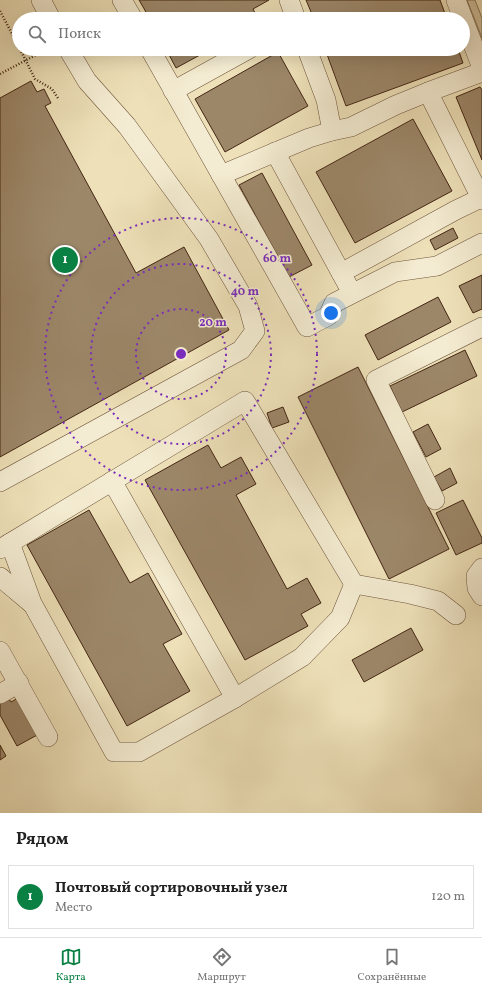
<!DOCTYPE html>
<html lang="ru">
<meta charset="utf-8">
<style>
:root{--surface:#fff;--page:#f2f2f2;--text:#222;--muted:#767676;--line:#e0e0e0;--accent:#0b8043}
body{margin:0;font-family:Vollkorn,serif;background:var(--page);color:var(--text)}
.you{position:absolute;left:331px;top:313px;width:14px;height:14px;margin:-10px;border:3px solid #fff;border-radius:50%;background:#1a73e8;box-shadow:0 0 0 6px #1a73e833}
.badge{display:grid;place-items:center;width:26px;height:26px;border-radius:50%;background:var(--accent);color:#fff;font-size:13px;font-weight:700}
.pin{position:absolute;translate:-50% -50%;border:2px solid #fff;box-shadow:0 1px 4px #0006}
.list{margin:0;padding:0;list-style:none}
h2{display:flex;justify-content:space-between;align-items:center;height:52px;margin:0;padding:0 16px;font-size:17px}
h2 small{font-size:13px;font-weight:400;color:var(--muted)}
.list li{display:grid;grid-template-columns:26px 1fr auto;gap:12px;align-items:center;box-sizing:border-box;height:64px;margin:0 8px 8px;padding:0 8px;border:1px solid var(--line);border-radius:0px}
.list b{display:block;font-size:15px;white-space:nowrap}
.list p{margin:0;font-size:13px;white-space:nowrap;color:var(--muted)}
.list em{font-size:13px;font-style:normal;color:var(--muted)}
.icon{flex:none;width:22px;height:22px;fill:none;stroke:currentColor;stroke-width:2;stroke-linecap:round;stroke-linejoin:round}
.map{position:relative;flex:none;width:482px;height:813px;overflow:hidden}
.search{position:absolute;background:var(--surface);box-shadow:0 4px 16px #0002;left:12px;right:12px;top:12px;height:44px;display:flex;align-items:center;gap:10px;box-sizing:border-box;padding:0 14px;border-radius:22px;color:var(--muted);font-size:15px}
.sheet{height:124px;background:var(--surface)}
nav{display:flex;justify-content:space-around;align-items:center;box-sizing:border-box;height:56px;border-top:1px solid var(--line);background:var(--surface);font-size:11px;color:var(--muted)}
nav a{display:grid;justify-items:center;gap:2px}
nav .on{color:var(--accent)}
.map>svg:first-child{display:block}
.green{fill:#d1c19d;stroke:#8a7458}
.building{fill:#9c8769;stroke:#432613}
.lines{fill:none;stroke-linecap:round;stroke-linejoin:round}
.minor-casing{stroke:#6e553c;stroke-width:20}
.path{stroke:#432613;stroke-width:2.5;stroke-dasharray:1 2;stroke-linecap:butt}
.minor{stroke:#f4ecd2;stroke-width:19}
.ring{fill:none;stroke:#7b2cbf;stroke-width:2;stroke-dasharray:2 4}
.centre{fill:#7b2cbf;stroke:#f4ecd2;stroke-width:2}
.ring-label{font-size:12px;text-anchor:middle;font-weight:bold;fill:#7b2cbf;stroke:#f4ecd2;stroke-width:3;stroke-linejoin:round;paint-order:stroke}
</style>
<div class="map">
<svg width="482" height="813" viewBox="0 0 482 813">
<rect width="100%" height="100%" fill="#eee1b9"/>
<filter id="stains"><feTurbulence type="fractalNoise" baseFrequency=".005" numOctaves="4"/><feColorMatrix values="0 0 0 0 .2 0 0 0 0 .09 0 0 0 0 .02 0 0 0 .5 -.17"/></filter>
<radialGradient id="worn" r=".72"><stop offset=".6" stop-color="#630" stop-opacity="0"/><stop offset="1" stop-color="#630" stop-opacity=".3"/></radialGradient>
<!-- green -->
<path class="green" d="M467 0H475L482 18V38Z"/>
<!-- building -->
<g class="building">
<path d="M139 0H269L253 9 258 19H150Z"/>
<path d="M306 0H440L447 19H314Z"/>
<path d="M166 49H211L176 68Z"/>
<path d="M325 49H458L463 63 346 106Z"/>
<path d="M278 52 308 106 225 152 195 99Z"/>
<path d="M31 81 37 92 44 89 51 103 45 106 136 273 184 247 229 330 0 457V98Z"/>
<path d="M480 87 482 90V160L456 97Z"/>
<path d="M413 119 452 191 355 243 316 172Z"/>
<path d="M262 173 312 265 289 277 239 185Z"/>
<path d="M453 228 458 238 435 250 430 240Z"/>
<path d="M482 275V309L473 313 459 286Z"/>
<path d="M438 297 451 322 378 360 365 335Z"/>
<path d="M465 350 477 376 402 412 390 386Z"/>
<path d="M358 367 449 549 389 579 298 397Z"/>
<path d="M283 407 289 422 272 428 267 413Z"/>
<path d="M428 424 441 449 426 457 413 432Z"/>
<path d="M208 445 221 468 241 457 256 484 236 495 287 589 307 578 321 603 301 614 308 626 245 660 145 480Z"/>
<path d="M450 468 457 483 442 491 434 477Z"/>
<path d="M463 500 482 538V543L456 555 436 513Z"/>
<path d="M89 510 130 583 148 573 182 634 163 644 190 691 127 726 27 545Z"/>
<path d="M411 628 423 650 364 682 352 660Z"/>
<path d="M7 696 11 702 18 698 39 734 17 746 0 715V700Z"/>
<path d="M0 745 6 756 0 760Z"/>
</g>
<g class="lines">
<!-- minor casing -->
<g class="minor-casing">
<g id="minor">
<path d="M41 0 51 19"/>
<path d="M122 0 133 19"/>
<path d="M289 0 296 19"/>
<path d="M456 0 482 68"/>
<path d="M150 49 307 327 328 316 334 303 395 272 437 266 482 243"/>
<path d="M307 49 326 100 332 131"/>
<path d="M173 91 249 49"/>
<path d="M428 92 482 200"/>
<path d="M275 152 352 293"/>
<path d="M221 175 309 138 332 131 351 127 396 105 428 92 482 72"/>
<path d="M341 273 456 210 481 198"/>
<path d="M112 481 235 698"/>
<path d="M0 482 241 350 255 331 248 306 209 239 127 126 87 81 68 49"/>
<path d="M435 500 376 380 482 327"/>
<path d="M10 543 32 603 114 752H139L235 698 302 657 340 618 354 584"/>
<path d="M0 549 245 401 354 584 410 594 438 601 456 615"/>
<path d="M482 568 476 576 477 588 482 596"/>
<path d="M0 577 31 603"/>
<path d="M0 651 48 737"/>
<path d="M0 694 19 683"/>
</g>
</g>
<!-- path -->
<g class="path">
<path d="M0 11 19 47"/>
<path d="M20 49 35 79 52 89 58 98"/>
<path d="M0 74 47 49"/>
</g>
<!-- minor -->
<use href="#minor" class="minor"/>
</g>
<!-- distance rings -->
<g class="ring">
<circle cx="181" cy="354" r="45"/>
<circle cx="181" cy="354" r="90"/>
<circle cx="181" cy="354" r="136"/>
</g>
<circle cx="181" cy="354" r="6" class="centre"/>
<g class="ring-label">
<text x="277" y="262">60 m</text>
<text x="245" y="295">40 m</text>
<text x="213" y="326">20 m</text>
</g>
<rect width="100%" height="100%" filter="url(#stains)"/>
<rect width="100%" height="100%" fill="url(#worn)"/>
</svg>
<div class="you"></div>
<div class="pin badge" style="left:65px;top:260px">1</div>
<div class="search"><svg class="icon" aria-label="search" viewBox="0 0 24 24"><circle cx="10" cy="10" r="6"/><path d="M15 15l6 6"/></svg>Поиск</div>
</div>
<section class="sheet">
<h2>Рядом<small></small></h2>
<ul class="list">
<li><span class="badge">1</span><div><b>Почтовый сортировочный узел</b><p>Место</p></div><em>120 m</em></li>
</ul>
</section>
<nav>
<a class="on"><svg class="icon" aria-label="map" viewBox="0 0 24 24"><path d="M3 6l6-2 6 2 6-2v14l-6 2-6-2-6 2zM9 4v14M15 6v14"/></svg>Карта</a>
<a><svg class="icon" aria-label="directions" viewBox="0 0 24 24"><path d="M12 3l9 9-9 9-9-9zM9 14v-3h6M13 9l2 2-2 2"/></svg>Маршрут</a>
<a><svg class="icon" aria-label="saved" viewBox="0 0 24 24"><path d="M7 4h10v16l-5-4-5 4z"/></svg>Сохранённые</a>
</nav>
